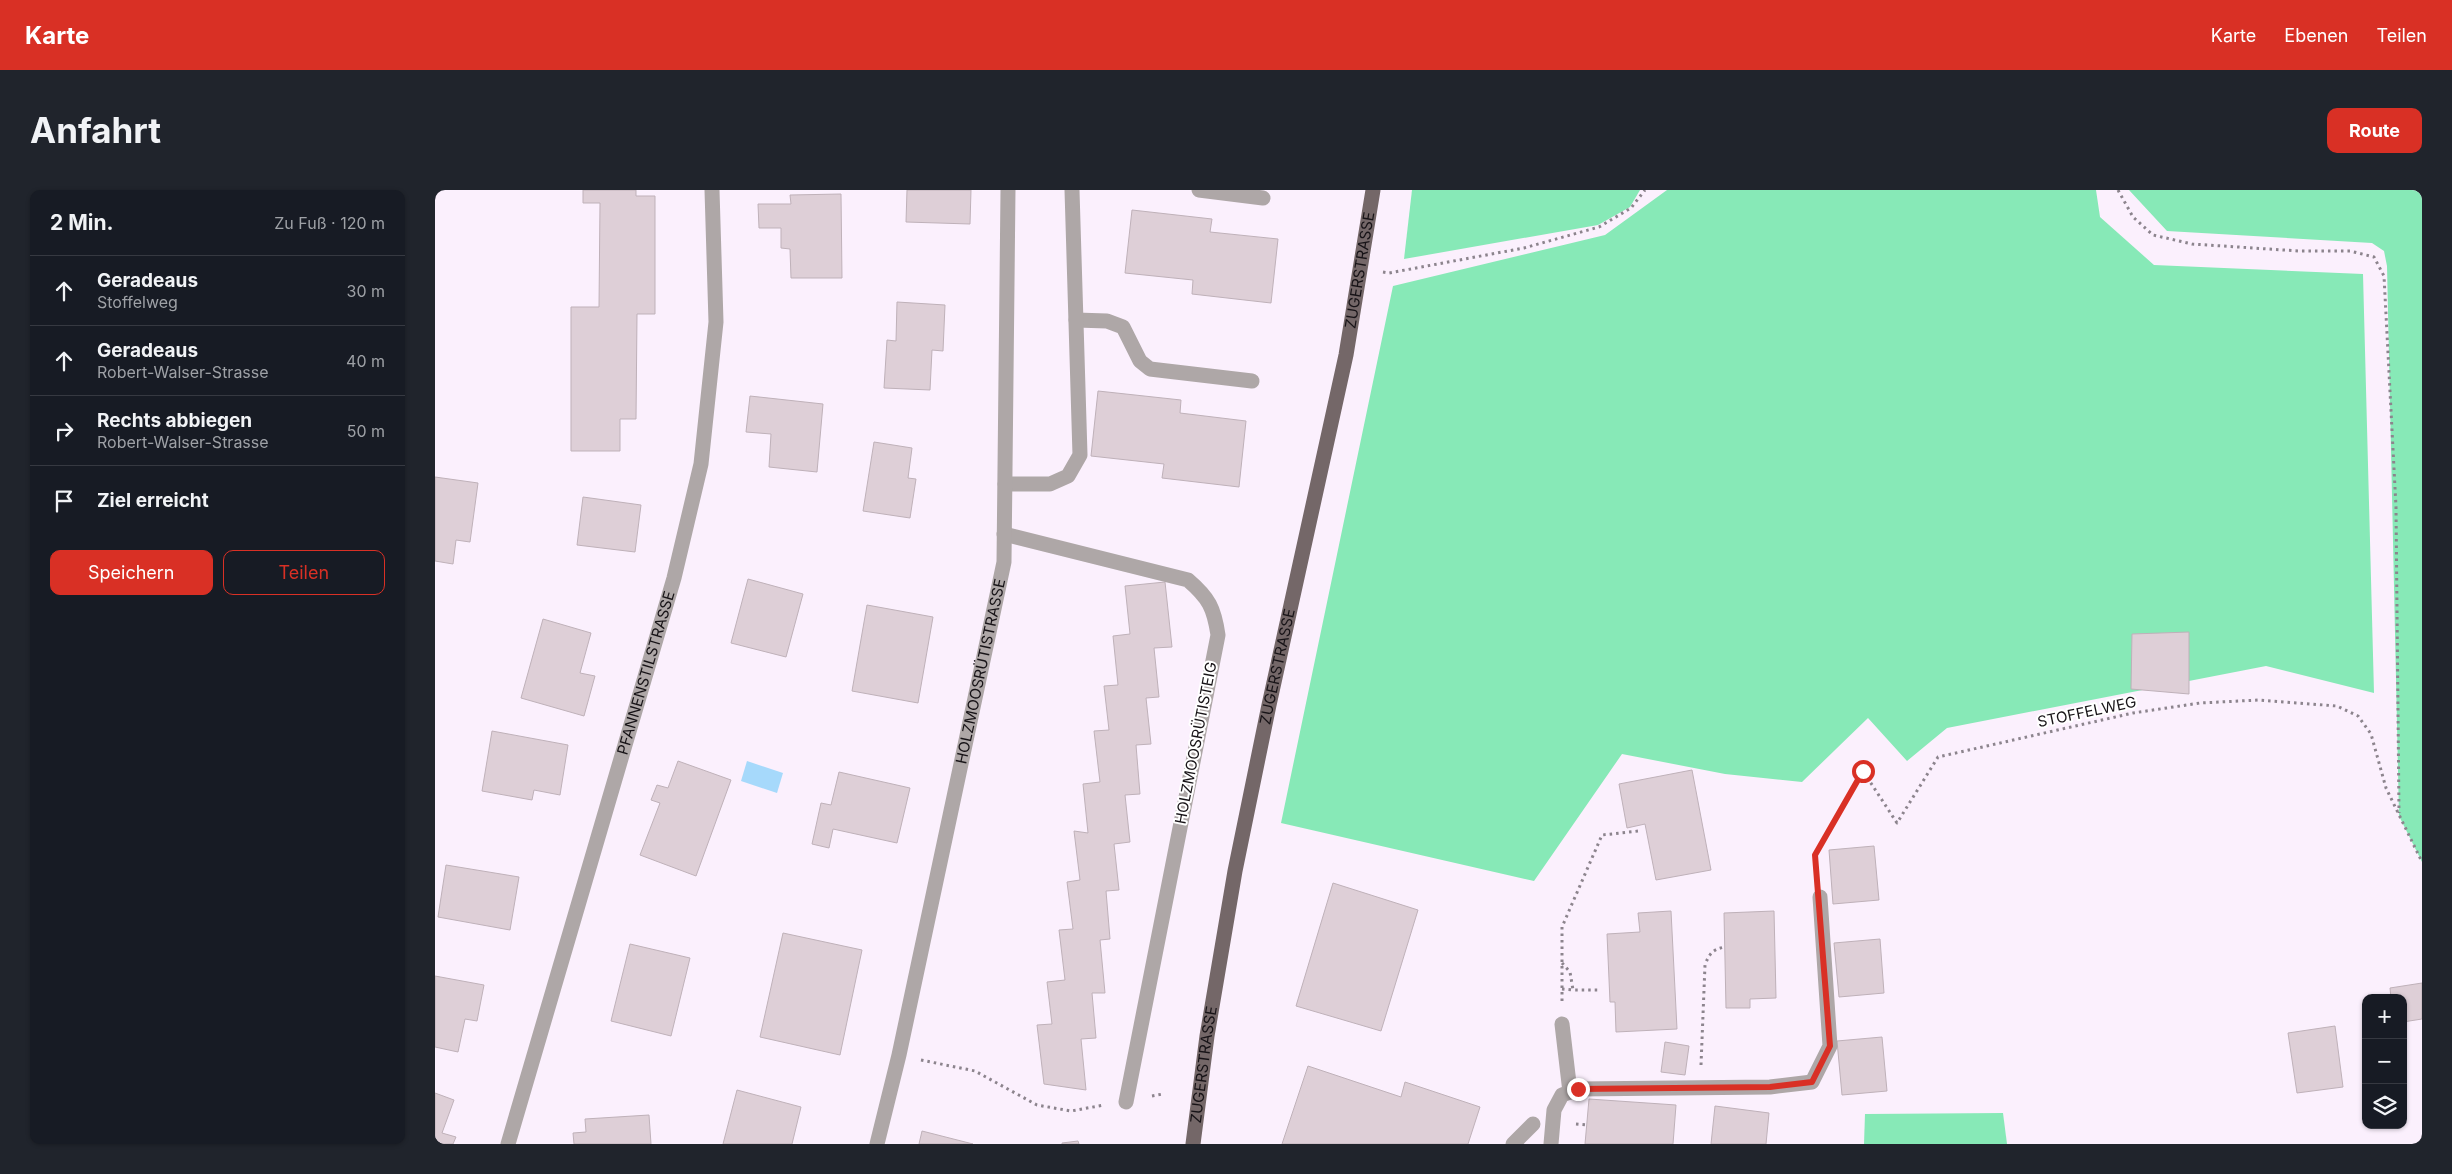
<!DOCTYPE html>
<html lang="de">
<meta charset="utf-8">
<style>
:root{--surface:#171b24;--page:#20242c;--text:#f1f3f6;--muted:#9ea1a6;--line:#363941;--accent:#d93025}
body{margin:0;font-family:Inter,sans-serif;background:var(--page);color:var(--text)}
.controls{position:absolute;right:15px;bottom:15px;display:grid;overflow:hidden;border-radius:10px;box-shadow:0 1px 4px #0004}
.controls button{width:45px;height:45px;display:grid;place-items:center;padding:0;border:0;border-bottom:1px solid var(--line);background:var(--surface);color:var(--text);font:25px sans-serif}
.stop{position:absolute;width:15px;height:15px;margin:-11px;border:4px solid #d93025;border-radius:50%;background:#fff}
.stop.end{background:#d93025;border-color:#fff;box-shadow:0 1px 5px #0008}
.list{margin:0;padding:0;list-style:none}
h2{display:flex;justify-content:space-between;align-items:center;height:65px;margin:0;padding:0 20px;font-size:21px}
h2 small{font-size:16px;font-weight:400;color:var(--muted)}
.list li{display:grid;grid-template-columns:32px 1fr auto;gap:15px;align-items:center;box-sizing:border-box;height:70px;padding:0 20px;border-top:1px solid var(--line)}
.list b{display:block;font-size:19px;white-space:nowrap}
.list p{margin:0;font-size:16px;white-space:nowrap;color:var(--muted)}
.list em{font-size:16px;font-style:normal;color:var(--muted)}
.actions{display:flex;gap:10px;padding:15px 20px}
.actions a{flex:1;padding:11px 0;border:1px solid var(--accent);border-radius:10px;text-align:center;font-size:18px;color:var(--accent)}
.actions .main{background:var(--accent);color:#fff}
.icon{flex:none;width:28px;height:28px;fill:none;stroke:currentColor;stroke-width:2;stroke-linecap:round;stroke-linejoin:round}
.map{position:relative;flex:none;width:1987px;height:954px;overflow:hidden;border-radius:10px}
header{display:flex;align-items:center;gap:30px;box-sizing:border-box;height:70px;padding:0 25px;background:var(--accent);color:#fff}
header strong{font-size:24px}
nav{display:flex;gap:28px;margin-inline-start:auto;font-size:18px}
.intro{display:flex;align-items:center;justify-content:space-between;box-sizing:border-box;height:120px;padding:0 30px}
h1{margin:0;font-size:35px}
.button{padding:12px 22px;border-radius:10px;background:var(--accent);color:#fff;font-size:18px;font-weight:700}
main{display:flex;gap:30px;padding:0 30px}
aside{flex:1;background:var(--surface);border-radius:10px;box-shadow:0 1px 4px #0004}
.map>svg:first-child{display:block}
.green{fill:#87e9b7}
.water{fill:#a6d9fb}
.building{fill:#decfd7;stroke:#bfb1b9}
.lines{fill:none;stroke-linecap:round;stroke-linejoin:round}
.path{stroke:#8c848d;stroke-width:3;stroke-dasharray:2.5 4;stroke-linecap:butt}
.minor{stroke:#aea7a7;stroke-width:15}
.major{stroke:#746768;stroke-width:15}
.route{stroke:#d93025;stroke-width:6}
.labels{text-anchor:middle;stroke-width:4;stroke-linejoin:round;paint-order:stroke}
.street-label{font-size:15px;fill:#171317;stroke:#fff}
</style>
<header>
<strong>Karte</strong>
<nav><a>Karte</a><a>Ebenen</a><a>Teilen</a></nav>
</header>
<div class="intro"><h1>Anfahrt</h1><a class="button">Route</a></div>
<main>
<aside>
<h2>2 Min.<small>Zu Fuß · 120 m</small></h2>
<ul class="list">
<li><svg class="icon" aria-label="ahead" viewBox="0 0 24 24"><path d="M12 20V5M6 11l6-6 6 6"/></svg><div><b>Geradeaus</b><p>Stoffelweg</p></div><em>30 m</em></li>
<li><svg class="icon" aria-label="ahead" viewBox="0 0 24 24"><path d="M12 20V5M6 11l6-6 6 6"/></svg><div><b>Geradeaus</b><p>Robert-Walser-Strasse</p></div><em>40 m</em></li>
<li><svg class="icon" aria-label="right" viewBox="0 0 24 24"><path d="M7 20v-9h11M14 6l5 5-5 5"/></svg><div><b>Rechts abbiegen</b><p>Robert-Walser-Strasse</p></div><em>50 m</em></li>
<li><svg class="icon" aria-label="arrive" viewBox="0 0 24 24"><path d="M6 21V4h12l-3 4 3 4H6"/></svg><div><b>Ziel erreicht</b></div></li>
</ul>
<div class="actions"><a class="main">Speichern</a><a>Teilen</a></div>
</aside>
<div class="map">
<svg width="1987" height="954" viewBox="0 0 1987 954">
<rect width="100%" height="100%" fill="#fbf0fd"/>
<!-- green -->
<g class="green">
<path d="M977 0H1205L1195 17 1163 35 969 69Z"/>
<path d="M1232 0H1661L1665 27 1719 75 1928 84 1939 503 1831 476 1512 538 1472 571 1433 528 1367 592 1290 584 1187 564 1099 691 846 633 958 96 1170 45Z"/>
<path d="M1694 0H1987V672L1964 626 1952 76 1949 61 1937 53 1732 41Z"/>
<path d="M1568 923 1572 954H1429L1430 924Z"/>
</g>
<!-- water -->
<path class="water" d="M312 571 348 583 342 603 306 591Z"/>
<!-- building -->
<g class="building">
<path d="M148 0H201V6H220V124H202L201 229H185V261H136V117H164L165 13H148Z"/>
<path d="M472 0H536L535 34 471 32Z"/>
<path d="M406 4 407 88H356L355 59 346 58V38H324L323 14H356L355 5Z"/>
<path d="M697 20 777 29 775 42 843 49 836 113 757 104 758 90 690 83Z"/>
<path d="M462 112 510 115 508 161 497 160 495 200 449 198 452 150 461 151Z"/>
<path d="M663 201 746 210 745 223 811 231 804 297 727 288 729 274 656 266Z"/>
<path d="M315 206 388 214 382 282 334 277 336 244 311 242Z"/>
<path d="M439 252 477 258 473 288 481 289 475 328 428 321Z"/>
<path d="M0 287 43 293 35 352 21 350 18 374 0 371Z"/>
<path d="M148 307 206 315 200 362 142 355Z"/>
<path d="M313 389 368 404 351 467 296 453Z"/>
<path d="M730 392 737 457 719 458 724 507 711 508 716 554 701 555 705 604 690 605 695 652 679 654 684 700 671 701 675 749 665 750 670 803H657L661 848 646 849 651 900 609 894 602 835 617 834 612 792 630 790 624 740 638 739 632 692 645 690 639 641 653 643 648 594 665 592 659 541 674 540 669 496 683 495 678 446 695 444 690 396Z"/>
<path d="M432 415 498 427 483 513 417 501Z"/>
<path d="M108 429 156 443 145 483 160 486 149 526 86 508Z"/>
<path d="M1754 442V504L1696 499 1697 444Z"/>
<path d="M57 541 133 555 125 605 99 600 97 610 47 601Z"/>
<path d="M243 571 296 590 261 686 205 665 225 613 216 610 222 595 233 598Z"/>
<path d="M1257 580 1276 680 1221 690 1210 634 1192 638 1184 594Z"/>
<path d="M404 582 475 598 462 653 398 639 394 658 377 654 386 613 396 615Z"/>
<path d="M1439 656 1444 710 1398 714 1394 660Z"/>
<path d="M11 675 84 687 75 740 3 727Z"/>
<path d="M898 693 983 720 946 841 861 816Z"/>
<path d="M1236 721 1242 839 1181 842 1180 812H1175L1172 744 1205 742 1203 723Z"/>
<path d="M1339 721 1341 808 1315 809V818H1291L1289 723Z"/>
<path d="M348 743 427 760 405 865 325 847Z"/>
<path d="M1445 749 1449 803 1404 807 1399 753Z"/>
<path d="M195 754 255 768 236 846 176 831Z"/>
<path d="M0 786 49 795 42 831 30 829 23 862 0 857Z"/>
<path d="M1987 793V829L1968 832V808H1956L1955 798Z"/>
<path d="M1900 836 1908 897 1862 903 1853 843Z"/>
<path d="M1447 847 1452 901 1407 905 1402 851Z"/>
<path d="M1230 852 1254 856 1250 885 1226 882Z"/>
<path d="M873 876 966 907 970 892 1045 917 1033 954H847Z"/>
<path d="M302 900 366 917 357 954H288Z"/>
<path d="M0 903 19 910 7 943 21 947 18 954H0Z"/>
<path d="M1154 909 1241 915 1238 954H1150Z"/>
<path d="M1280 916 1334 923 1331 954H1276Z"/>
<path d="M214 925 216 954H139L138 943 151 942 150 929Z"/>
<path d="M487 941 538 954H484Z"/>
<path d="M643 951 644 954H627V953Z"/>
</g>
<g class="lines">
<!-- path -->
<g class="path">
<path d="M1683 0 1698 27 1718 45 1757 54 1864 61H1915L1939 67 1949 86 1961 317 1964 623"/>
<path d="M948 82 954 83 1089 58 1164 37 1196 18 1210 0"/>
<path d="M1382 684 1380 665 1428 581 1462 633 1503 567 1698 523 1765 513 1824 510 1902 516 1923 526 1936 544 1951 598 1987 672"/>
<path d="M1127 773 1135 782 1138 800H1163"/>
<path d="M1127 799 1138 800"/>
<path d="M1127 811V737L1167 645 1204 641"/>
<path d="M486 870 540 881 602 915 636 921 669 915"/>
<path d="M1266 875 1270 775C1274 764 1278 759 1290 757"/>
<path d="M717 906 728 904"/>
<path d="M1141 934 1152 935"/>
</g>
<!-- minor -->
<g class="minor">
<path d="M764 0 828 8"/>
<path d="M641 130 672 131 688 137 705 171 715 179 817 191"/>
<path d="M570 294H615L633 286 645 265 637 0"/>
<path d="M569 344 753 390C774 408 779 418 783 445L691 912"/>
<path d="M1127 834 1135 902"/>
<path id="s1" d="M73 954 239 388 266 274 281 132 277 0"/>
<path id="s2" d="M442 954 464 865 569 372 573 0"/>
<path d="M1078 954 1098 934"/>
<path d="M1116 954 1119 920 1127 905 1143 899 1335 897 1377 892 1395 856 1385 707"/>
</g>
<!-- major -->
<path class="major" id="s3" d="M758 954 772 846 800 681 834 515 911 165 938 0"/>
</g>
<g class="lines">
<!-- route -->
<path class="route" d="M1143 899 1335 897 1377 892 1395 856 1380 665 1428 581"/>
</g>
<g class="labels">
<!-- street labels -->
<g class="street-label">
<text dy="5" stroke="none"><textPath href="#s3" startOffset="890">ZUGERSTRASSE</textPath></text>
<text dy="5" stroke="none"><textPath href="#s3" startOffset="485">ZUGERSTRASSE</textPath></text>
<text dy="5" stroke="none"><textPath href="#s2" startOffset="484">HOLZMOOSRÜTISTRASSE</textPath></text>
<text dy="5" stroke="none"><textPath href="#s1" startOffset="491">PFANNENSTILSTRASSE</textPath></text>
<text transform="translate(1652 522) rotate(-12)" y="5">STOFFELWEG</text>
<text transform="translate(761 553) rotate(-79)" y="5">HOLZMOOSRÜTISTEIG</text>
<text dy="5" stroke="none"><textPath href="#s3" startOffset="80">ZUGERSTRASSE</textPath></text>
</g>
</g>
</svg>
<div class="controls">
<button>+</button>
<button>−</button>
<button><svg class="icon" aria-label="layers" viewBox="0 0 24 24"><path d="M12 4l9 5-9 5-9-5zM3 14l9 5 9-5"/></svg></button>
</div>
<div class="stop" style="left:1428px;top:581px"></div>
<div class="stop end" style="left:1143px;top:899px"></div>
</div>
</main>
